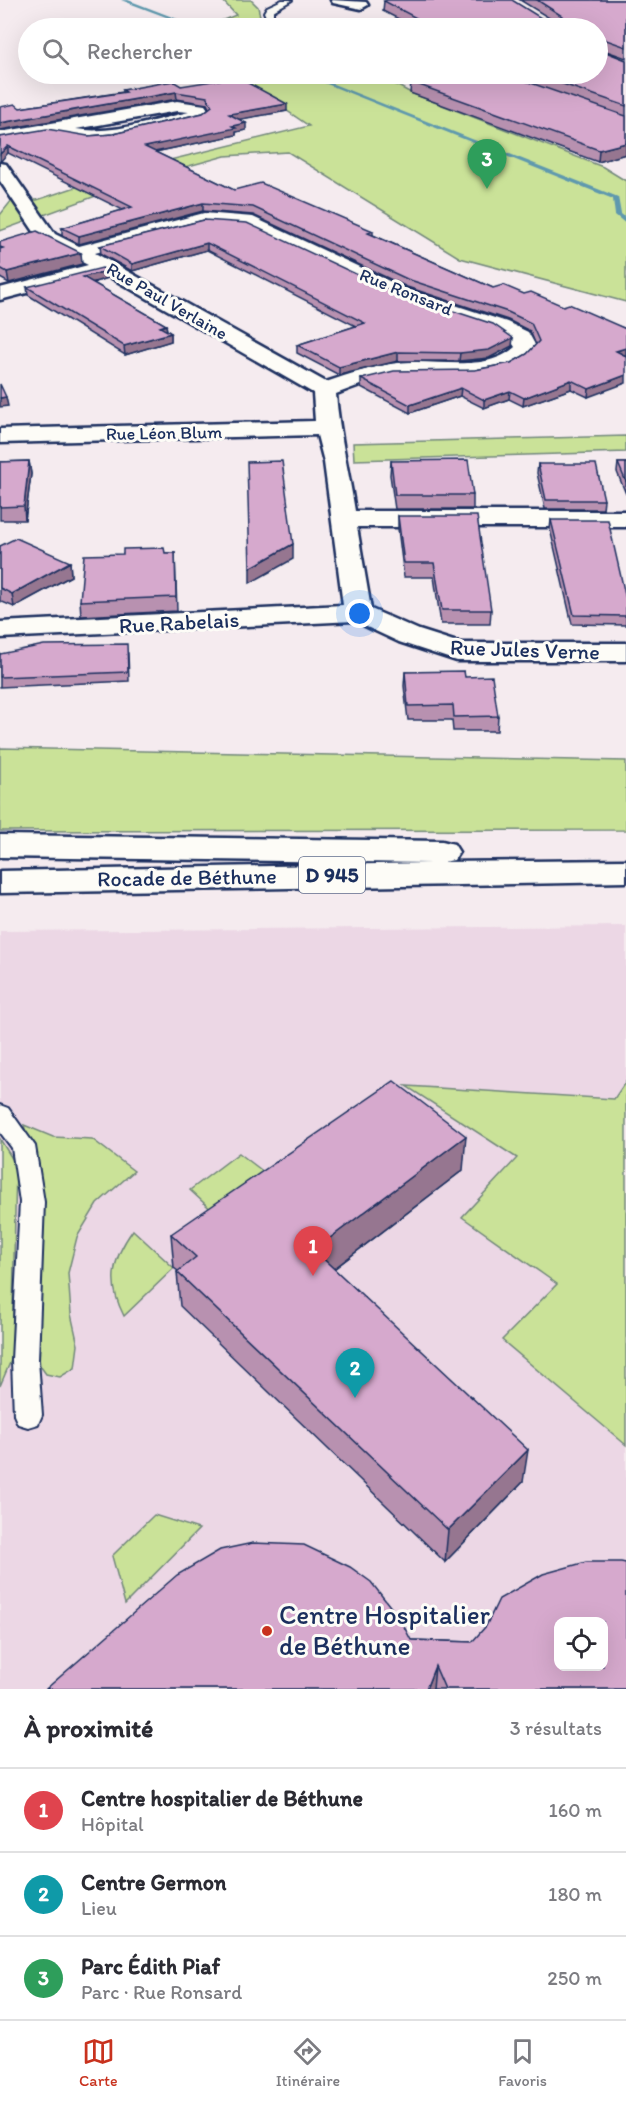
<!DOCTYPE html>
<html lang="fr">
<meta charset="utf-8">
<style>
:root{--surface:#fff;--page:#f2f2f3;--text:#2b2b33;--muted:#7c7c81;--line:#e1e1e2;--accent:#c8321e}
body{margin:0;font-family:Itim,sans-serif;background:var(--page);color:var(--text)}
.controls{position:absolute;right:18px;bottom:18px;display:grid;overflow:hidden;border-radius:12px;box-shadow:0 6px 24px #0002}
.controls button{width:54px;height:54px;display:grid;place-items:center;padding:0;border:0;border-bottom:2px solid var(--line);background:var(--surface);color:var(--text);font:30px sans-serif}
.you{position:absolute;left:360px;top:614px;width:21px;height:21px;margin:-15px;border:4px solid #fff;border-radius:50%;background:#1a73e8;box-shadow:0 0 0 9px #1a73e833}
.badge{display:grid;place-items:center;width:39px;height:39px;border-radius:50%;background:var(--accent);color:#fff;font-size:20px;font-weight:700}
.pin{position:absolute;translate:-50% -50px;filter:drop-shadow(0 2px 3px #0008)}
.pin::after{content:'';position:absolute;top:32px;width:21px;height:18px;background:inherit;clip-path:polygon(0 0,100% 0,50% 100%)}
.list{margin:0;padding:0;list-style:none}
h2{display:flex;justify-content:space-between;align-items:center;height:78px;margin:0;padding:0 24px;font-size:26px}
h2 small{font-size:20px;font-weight:400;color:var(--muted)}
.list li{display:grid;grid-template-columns:39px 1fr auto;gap:18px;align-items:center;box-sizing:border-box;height:84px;padding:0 24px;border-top:2px solid var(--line)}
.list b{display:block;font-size:22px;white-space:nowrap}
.list p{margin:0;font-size:20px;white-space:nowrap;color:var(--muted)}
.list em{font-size:20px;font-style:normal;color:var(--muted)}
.icon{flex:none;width:33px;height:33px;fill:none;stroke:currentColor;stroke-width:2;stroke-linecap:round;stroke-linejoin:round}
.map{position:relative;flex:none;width:626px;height:1689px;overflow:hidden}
.search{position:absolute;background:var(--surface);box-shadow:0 6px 24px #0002;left:18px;right:18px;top:18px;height:66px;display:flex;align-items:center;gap:15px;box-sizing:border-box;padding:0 21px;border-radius:33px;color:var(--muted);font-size:22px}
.sheet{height:330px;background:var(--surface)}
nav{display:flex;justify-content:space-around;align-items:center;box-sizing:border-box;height:84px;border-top:2px solid var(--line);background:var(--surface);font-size:16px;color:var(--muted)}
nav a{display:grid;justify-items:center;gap:3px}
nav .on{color:var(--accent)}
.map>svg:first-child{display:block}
.built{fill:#ecd7e5;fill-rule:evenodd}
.green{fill:#cae298;stroke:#72887b;stroke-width:1.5}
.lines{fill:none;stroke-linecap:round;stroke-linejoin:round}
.stream{fill:#5f99ae;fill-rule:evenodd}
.lane-casing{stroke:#1b2f5e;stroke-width:4}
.street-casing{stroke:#1b2f5e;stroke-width:5}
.primary-casing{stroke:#1b2f5e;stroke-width:5}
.lane{fill:#fdfcf7;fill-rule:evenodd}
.street{fill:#fdfcf7;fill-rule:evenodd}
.primary{fill:#fdfcf7;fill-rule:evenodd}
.wall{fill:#b891b0;stroke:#1b2f5e;stroke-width:1.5}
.shaded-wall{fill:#967690;stroke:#1b2f5e;stroke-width:1.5}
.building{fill:#d6a9cd;stroke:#1b2f5e;stroke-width:1.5;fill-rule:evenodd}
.poi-dot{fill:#c8321e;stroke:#fdfcf7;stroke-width:2}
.labels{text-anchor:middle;stroke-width:6;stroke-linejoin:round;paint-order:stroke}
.far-street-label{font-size:18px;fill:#1b2f5e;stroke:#fdfcf7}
.shield{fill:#fdfcf7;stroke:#5f6c8c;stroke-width:1.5}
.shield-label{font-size:21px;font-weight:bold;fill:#1b2f5e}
.street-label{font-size:22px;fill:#1b2f5e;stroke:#fdfcf7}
.near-poi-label{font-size:27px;fill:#1b2f5e;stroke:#fdfcf7;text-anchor:start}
</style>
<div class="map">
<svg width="626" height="1689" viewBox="0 0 626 1689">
<rect width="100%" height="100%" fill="#f5ebef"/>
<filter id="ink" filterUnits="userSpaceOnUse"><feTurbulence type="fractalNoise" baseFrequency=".0167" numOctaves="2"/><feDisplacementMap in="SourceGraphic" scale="12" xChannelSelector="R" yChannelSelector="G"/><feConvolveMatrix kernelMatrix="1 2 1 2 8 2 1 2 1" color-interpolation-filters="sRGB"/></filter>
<g filter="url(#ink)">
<!-- built -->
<path class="built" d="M626 926V1689H0V931ZM558 1622H604V1666H558Z"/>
<!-- green -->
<g class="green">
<path d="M222 0H251L258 7 260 16 282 28H231L218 22 236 15Z"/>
<path d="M220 74H376L411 93 603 167 626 181V302L460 258 288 152 225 156 145 178 0 231V215L12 200H37L121 172 309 126 268 98Z"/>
<path d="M626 436V452L354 460 353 443Z"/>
<path d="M0 748 626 761V830L0 831Z"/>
<path d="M626 1081V1445L502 1340 557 1284 462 1217 517 1158 406 1086 614 1099Z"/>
<path d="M24 1125 53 1137 92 1139 134 1171 97 1204 77 1237 68 1273 71 1314 78 1345 75 1368 60 1377 46 1374 38 1363 40 1338 41 1192Z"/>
<path d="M0 1139 16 1165 12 1358 0 1386Z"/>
<path d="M239 1153 286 1189 231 1228 190 1190Z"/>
<path d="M133 1230 174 1268 124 1316C107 1283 112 1259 133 1230Z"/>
<path d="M154 1515 199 1529 125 1604 112 1556Z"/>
</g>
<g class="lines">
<!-- stream -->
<g class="stream">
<path d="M121 0H128L201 28H195Z"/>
<path d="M302 74H308L618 197 621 214 626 218V224L615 215 613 199Z"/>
</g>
<!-- lane casing -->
<g class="lane-casing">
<g id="lane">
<path d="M282 0H292L273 11V19H267L264 12 267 7Z"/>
<path d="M0 1105 8 1108 35 1146 44 1202 38 1360 42 1415 38 1424 28 1427 18 1424 14 1415 12 1360 20 1202 12 1148 0 1132Z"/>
</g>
</g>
<!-- street casing -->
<g class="street-casing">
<g id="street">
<path d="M331 0 366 2 368 5 361 9 333 3Z"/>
<path d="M177 101 205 105 210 112 203 118 113 139 89 141 48 134 0 142V132ZM177 111 189 112C153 120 113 135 76 129Z"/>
<path d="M0 163 6 164 55 234 79 246 204 213 253 217 406 289 507 322 528 332 537 348C508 389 445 373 402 376 379 377 357 386 336 394 339 433 349 472 355 511H626V527H357L371 609 419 630 460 643H626V661H457L399 642 354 621 0 638V622L343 605 324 462 317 435 0 443V429L315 421 313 393 103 273 0 300V288L88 265 41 242 0 181ZM204 225 248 228 392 297 493 330 511 341 515 347C485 374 435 358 398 363 373 366 350 374 326 382L95 253Z"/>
</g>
</g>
<!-- primary casing -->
<g class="primary-casing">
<path id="primary" d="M0 835 442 841 454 844 459 852 454 860 443 862 626 860V882L0 893V871L430 863 0 857Z"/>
</g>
<!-- lane -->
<use href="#lane" class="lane"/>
<!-- street -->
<use href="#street" class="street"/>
<!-- primary -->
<use href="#primary" class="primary"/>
</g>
<!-- wall -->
<g class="wall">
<path d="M520 0H626V58L598 48V49L626 60V154L598 162 410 93 411 82 429 78 419 74H597V28H416L383 11 384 1 544 20 551 19Z"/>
<path d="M181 86 287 111 239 119 246 130 236 132V135L155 152 234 190 373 231V235L493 288 524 294 563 306 626 329 588 397 571 389 523 406 509 399 484 408 460 396 410 413 361 387V379L475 370 511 363 527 354 536 345 530 331 508 320 407 287 253 215 203 211 79 244 62 235V228L123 210 8 153 0 137 88 136 113 134 203 113 209 108 207 104 177 99 20 108 123 92V90Z"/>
<path d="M204 220 392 291 512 346 489 358 459 361H398L339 375 297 353V345L356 326 207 250 132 271 101 254 100 246Z"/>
<path d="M0 242 82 264 9 283 0 278Z"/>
<path d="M108 278 93 283 166 325 167 330 171 333V341L125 355 28 295 27 287Z"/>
<path d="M29 461 31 474 25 520H0V462Z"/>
<path d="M391 461 473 495V509H395L390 475Z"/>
<path d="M618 463H626V494L617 472Z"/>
<path d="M538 464 604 500 603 509H545L537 473Z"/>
<path d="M398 516 491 610 490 624H441L434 577H404L398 529Z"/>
<path d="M551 520 626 599V625L572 624 550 529Z"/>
<path d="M0 546 70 562 71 576 14 607 0 601Z"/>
<path d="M165 553H175L177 611 81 616 80 601Z"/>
<path d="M128 653 129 681 0 687V654Z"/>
<path d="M405 672 465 677 498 716 497 731H453L452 720H408L404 686Z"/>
<path d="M463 1170 334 1269 523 1482 445 1562 180 1306 177 1272 178 1271 174 1268 171 1234Z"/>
<path d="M411 1640 472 1642 626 1689H46Z"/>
</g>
<!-- shaded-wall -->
<g class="shaded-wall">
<path d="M524 74H533L532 84H523Z"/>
<path d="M176 92 177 99 0 130V123Z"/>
<path d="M287 104V111L230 121 229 114Z"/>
<path d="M246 123V130L236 132V135L145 154V147Z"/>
<path d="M626 143V154L598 162 599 150Z"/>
<path d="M8 146V153L0 162V154Z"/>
<path d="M203 203V211L79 244V236Z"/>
<path d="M207 243V250L132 271V264Z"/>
<path d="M81 253 82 264 9 283 7 272Z"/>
<path d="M107 271 108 278 84 285 83 277Z"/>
<path d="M166 325 167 333 160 327Z"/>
<path d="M171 333V341L125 355 124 346Z"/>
<path d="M513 338 512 346 489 358 459 361 460 353Z"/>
<path d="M626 348V356L616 351Z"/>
<path d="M398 352V361L339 375V367Z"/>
<path d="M626 375V383L588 397 589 389Z"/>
<path d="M571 380V389L523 406 524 398Z"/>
<path d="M461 388 460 396 410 413V405Z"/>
<path d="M510 391 509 399 484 408V400Z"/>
<path d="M6 397 8 406 0 407V398Z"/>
<path d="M29 461 31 474 25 520 24 506Z"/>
<path d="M293 544V559L250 583V568Z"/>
<path d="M70 562 71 576 14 607 12 594Z"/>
<path d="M466 1136 463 1170 314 1284V1250Z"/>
<path d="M528 1450 523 1482 445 1562 448 1530Z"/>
<path d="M435 1666 433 1689H426Z"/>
</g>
<!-- building -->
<g class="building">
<path d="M387 0H512L544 20 563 19 562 16 537 0H626V47L598 37V49L626 60V106L534 74H597V28H435L384 1Z"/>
<path d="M444 74H524L525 81 626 116V143L599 150 411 82 445 74Z"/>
<path d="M237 77 287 104 229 114 246 123 232 126 236 128 145 147 234 190 261 183 373 231 368 233 493 288 503 285 524 294 531 292 563 306 569 304 626 329V348L616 351 626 356V375L589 389 571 380 524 398 510 391 484 400 461 388 410 405 361 379 394 371 475 370 511 363 527 354 539 341 531 323 508 312 407 279 253 207 203 203 79 236 62 228 132 207 8 146 0 154V137L47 129 88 136 113 134 203 113 212 106 207 97 176 92 0 123V107L15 104 20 108 126 92 123 90 173 81 181 86Z"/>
<path d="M204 220 247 223 392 291 493 324 513 338 489 350 460 353 398 352 339 367 297 345 365 323 207 243 132 264 100 246Z"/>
<path d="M37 231 81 253 7 272 0 268V249L3 248 0 247V242Z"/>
<path d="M102 268 107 271 83 277 166 325 160 327 171 333 124 346 27 287Z"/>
<path d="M0 384 6 397 0 398Z"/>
<path d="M468 460 473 495H395L391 461Z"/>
<path d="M29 461 24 506 0 507V462Z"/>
<path d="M282 461 293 544 250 568 247 462Z"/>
<path d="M618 463H626V482Z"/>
<path d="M538 464H596L604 500H546Z"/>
<path d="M398 516H477L491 610H442L434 563H404Z"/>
<path d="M551 520H608L626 599V616L574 615Z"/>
<path d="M16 538 70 562 12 594 0 588V546Z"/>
<path d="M164 548 165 553H175L176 597 80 601 84 555 123 554V549Z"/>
<path d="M127 644 128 672 0 677V654L44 645Z"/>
<path d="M464 671 465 677 492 676 498 716 454 717 453 705 408 706 405 672Z"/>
<path d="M394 1081 466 1136 314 1250 528 1450 448 1530 177 1272 196 1257 171 1234Z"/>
<path d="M253 1543 304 1545 350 1567 371 1582 400 1619 411 1640 472 1642 486 1626 499 1599 543 1574 586 1562H621L626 1563V1689H445L435 1666 426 1689H46L177 1575 220 1550ZM558 1622H603V1666H558Z"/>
</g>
</g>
<!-- markers -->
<circle class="poi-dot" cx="267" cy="1631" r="6"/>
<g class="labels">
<!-- far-street labels -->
<g class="far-street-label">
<text transform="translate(406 292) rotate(22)" y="6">Rue Ronsard</text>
<text transform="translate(167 301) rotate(30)" y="6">Rue Paul Verlaine</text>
<text transform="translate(164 433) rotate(-1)" y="6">Rue Léon Blum</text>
</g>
<!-- shield labels -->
<rect class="shield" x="299" y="857" width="66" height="36" rx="4.5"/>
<g class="shield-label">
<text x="332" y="882">D 945</text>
</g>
<!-- street labels -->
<g class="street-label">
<text transform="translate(179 622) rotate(-3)" y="8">Rue Rabelais</text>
<text transform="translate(525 649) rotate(2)" y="8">Rue Jules Verne</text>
<text transform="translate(187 877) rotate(-1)" y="8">Rocade de Béthune</text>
</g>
<!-- near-poi labels -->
<g class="near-poi-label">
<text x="279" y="1624">Centre Hospitalier<tspan x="279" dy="31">de Béthune</tspan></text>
</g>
</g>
</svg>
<div class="controls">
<button><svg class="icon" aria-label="locate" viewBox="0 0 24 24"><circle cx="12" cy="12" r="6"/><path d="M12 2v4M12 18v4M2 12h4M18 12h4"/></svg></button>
</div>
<div class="you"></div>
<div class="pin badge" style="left:313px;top:1276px;background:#e0444e">1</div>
<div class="pin badge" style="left:355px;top:1398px;background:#0f9aa8">2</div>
<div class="pin badge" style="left:487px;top:189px;background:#2e9e5b">3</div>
<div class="search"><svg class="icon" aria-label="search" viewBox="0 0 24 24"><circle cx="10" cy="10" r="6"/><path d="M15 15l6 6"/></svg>Rechercher</div>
</div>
<section class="sheet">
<h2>À proximité<small>3 résultats</small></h2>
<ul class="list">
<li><span class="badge" style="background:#e0444e">1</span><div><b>Centre hospitalier de Béthune</b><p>Hôpital</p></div><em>160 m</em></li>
<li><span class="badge" style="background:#0f9aa8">2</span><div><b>Centre Germon</b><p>Lieu</p></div><em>180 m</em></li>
<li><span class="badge" style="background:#2e9e5b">3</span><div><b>Parc Édith Piaf</b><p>Parc · Rue Ronsard</p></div><em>250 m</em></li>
</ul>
</section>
<nav>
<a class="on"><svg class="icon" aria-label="map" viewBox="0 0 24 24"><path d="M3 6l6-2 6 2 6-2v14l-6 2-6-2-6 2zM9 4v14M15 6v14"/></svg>Carte</a>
<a><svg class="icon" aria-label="directions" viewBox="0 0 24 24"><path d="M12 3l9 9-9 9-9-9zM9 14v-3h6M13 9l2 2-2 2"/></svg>Itinéraire</a>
<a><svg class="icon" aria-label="saved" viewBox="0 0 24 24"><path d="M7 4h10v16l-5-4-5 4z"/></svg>Favoris</a>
</nav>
